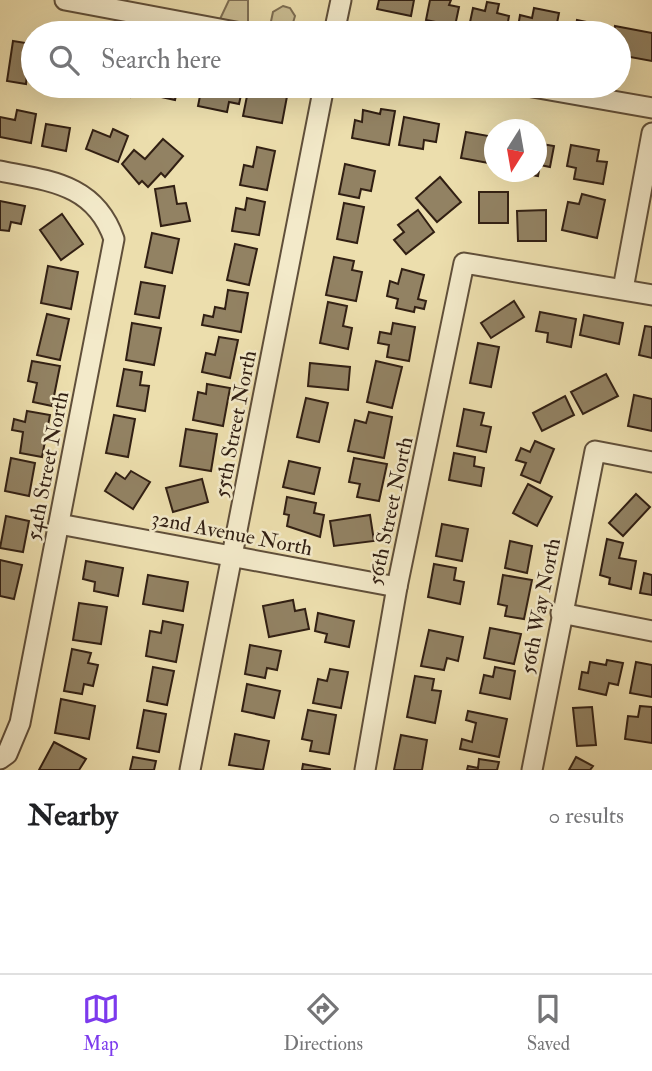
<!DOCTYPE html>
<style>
:root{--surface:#fff;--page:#f2f2f2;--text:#202124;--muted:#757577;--line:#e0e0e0;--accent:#7c3aed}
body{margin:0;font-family:"IM FELL Double Pica",serif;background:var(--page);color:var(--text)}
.compass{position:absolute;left:484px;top:119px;width:63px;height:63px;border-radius:50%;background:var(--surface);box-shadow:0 7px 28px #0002;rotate:191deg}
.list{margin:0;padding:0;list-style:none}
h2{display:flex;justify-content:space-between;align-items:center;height:91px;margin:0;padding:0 28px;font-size:30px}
h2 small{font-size:23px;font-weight:400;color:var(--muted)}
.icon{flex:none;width:38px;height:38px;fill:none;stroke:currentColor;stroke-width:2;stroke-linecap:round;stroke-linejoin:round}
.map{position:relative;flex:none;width:652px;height:770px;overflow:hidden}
.search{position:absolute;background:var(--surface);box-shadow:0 7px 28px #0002;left:21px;right:21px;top:21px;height:77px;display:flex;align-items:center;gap:18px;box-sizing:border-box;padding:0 24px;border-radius:38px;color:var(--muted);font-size:26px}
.sheet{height:203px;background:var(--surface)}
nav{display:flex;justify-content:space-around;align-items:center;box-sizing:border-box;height:98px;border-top:2px solid var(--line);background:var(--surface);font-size:19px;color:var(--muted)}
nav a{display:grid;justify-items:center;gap:4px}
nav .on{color:var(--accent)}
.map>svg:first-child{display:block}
.green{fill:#ccbe93;stroke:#7e6e53;stroke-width:2}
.building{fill:#928263;stroke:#311f13;stroke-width:2}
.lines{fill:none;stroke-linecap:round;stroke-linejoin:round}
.minor-casing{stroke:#604f3a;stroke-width:23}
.minor{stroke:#f3eaca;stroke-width:19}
.labels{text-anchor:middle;stroke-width:5;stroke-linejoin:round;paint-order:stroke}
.street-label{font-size:21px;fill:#311f13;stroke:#f3eaca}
</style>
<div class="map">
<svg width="652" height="770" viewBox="0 0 652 770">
<rect width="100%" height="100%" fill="#ecdead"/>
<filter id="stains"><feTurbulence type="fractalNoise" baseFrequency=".00286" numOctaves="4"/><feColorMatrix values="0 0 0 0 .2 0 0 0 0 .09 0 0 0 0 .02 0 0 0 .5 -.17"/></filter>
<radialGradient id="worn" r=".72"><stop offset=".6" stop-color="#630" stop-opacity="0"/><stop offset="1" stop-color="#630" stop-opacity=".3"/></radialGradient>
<!-- green -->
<g class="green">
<path d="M229 0H248V25L220 19Z"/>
<path d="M283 6 290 8 295 16 290 33 270 26 273 12Z"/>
</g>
<!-- building -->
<g class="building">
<path d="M379 0H414L411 16 377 9Z"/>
<path d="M430 0H451L449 5 459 7 455 26 426 20Z"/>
<path d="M487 2 499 4 497 13 509 16 506 33 469 27 473 8 485 11Z"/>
<path d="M534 8 559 13 555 33H517L520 15 532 18Z"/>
<path d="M577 20 601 25 599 33H562L564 26 575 29Z"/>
<path d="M615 26 652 33V61L619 55V33H614Z"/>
<path d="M13 41 32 44 29 64H33V75L27 74 26 84 7 81Z"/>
<path d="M103 86H132L130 97 102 90Z"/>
<path d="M154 86H191L189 94 177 91 175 100 152 95Z"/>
<path d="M202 86H243L239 104 229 102 227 112 198 106Z"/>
<path d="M249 86 288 91 282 123 243 116Z"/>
<path d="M381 109 395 111 389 145 352 138 355 120 362 122 363 110 380 114Z"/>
<path d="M17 110 36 114 31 143 0 137V117L15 120Z"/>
<path d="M404 117 439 124 436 142 424 140 423 149 399 145Z"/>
<path d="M46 124 70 128 66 151 42 146Z"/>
<path d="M113 129 128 136 118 162 86 149 93 130 110 137Z"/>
<path d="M466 132 494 137V164L461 158Z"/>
<path d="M163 139 183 156 165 177 161 173 148 187 142 181 139 184 122 164 134 150 145 159Z"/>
<path d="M536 143 554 146 550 167 540 165 538 176 514 172H536Z"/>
<path d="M571 145 599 150 597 161 607 162 603 184 574 179 576 168 567 166Z"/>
<path d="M257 147 275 151 267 190 240 185 244 165 253 167Z"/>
<path d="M345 164 375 171 371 191 361 189 359 198 339 194Z"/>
<path d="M440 177 461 202 437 222 416 198Z"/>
<path d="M174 186 177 204 186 203 190 221 161 226 155 189Z"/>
<rect x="479" y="192" width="29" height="31"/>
<path d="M582 194 605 200 597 238 562 230 568 202 579 204Z"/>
<path d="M247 198 265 202 259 235 232 231 236 208 245 210Z"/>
<path d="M0 201 25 206 21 224 11 222 9 231 0 230Z"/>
<path d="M344 203 364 207 357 243 337 239Z"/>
<path d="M418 210 434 232 406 254 394 240 404 232 398 225Z"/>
<path d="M546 210V241H518L517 211Z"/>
<path d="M62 214 83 244 61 260 40 230Z"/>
<path d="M152 233 179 239 172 273 145 267Z"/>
<path d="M235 244 257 249 249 285 227 280Z"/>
<path d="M334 257 354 261 352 270 362 272 356 301 326 295Z"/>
<path d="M48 266 78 272 71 309 41 303Z"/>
<path d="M402 269 424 275 418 299 426 301 424 309 415 307 414 312 396 308 398 299 387 296 390 281 398 284Z"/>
<path d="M141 282 165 286 159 318 135 314Z"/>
<path d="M228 290 248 293 241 332 202 325 204 315 213 317 215 307 225 309Z"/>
<path d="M514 301 524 317 491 338 481 323Z"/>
<path d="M328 302 347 306 343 326 352 328 348 349 320 343Z"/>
<path d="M540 312 576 319 571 347 547 342 548 333 536 331Z"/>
<path d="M47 314 69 319 60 360 37 355Z"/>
<path d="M584 315 623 323 619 344 580 335Z"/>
<path d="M132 323 161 328 154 365 126 360Z"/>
<path d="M393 323 415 327 409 361 387 357 389 345 378 343 380 332 391 334Z"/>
<path d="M645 326 652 327V358L639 355Z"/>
<path d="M219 337 238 340 230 378 202 372 206 353 215 355Z"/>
<path d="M478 343 499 347 491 387 470 383Z"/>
<path d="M32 361 60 366 52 406 33 402 37 383 28 381Z"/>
<path d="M376 361 402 367 392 408 367 402Z"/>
<path d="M310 363 350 367 348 390 308 386Z"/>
<path d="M124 369 142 372 140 385 149 386 145 411 117 406Z"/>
<path d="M606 374 618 396 583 414 571 392Z"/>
<path d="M207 384 230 388 223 426 193 420 198 392 206 394Z"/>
<path d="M634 395 652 399V431L628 426Z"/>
<path d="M565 396 574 415 542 431 533 413Z"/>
<path d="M306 398 328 403 319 442 297 437Z"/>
<path d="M464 409 484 413 481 425 491 427 486 452 457 446Z"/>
<path d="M27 411 50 415 42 457 20 453 23 432 12 430 14 419 25 422Z"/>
<path d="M369 412 392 417 384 458 348 451 355 420 366 423Z"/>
<path d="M114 415 135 419 128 457 106 453Z"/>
<path d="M186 429 217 434 211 471 180 466Z"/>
<path d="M535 441 554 449 540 483 521 475 526 463 516 460 521 448 530 452Z"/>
<path d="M454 453 475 457 474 466 484 468 481 486 449 480Z"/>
<path d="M11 458 35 463 29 496 5 491Z"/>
<path d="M354 458 387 464 379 501 357 497 360 484 349 482Z"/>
<path d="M289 461 320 468 314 494 283 487Z"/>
<path d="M131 471 150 482 133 509 105 491 116 473 125 479Z"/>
<path d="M202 479 208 502 173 512 166 488Z"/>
<path d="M528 484 552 497 537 526 513 513Z"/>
<path d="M636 494 650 507 623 536 609 523Z"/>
<path d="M287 497 316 503 314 513 324 515 320 537 287 526 289 515 284 514Z"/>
<path d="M370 515 374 541 334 546 330 521Z"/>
<path d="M6 516 29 521 23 552 0 548Z"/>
<path d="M442 524 468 529 462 561 436 556Z"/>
<path d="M607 539 623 543 619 558 636 561 631 589 609 584 610 578 600 575Z"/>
<path d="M510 541 532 546 527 573 505 568Z"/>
<path d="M0 560 22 565 14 599 0 596Z"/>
<path d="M86 561 123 568 118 596 94 591 95 582 83 579Z"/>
<path d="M434 564 456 568 454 580 464 582 460 604 428 597Z"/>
<path d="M644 573 652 575V595L640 593Z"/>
<path d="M148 575 188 582 183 611 143 604Z"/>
<path d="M503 575 532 580 524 619 505 616 507 606 498 604Z"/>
<path d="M293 600 295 611 305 609 309 629 269 637 263 606Z"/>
<path d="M79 603 107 607 101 644 73 640Z"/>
<path d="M318 613 354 621 349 647 325 642 327 634 315 631Z"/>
<path d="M163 621 183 625 176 662 146 656 150 631 161 633Z"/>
<path d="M490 628 521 634 514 664 484 658Z"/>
<path d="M429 630 463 637 458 661 447 658 444 670 421 666Z"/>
<path d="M250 645 281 651 277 670 267 668 265 678 245 674Z"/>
<path d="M72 649 91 653 88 663 98 665 93 686 84 684 82 694 64 691Z"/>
<path d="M607 660 623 663 618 685 609 683 606 695 579 689 582 672 588 673 590 662 606 665Z"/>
<path d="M636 662 652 665V697L630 693Z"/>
<path d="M153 667 174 671 167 705 147 701Z"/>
<path d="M495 667 515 671 510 699 480 693 484 675 493 677Z"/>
<path d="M330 669 348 672 341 708 313 703 318 679 327 681Z"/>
<path d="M415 676 434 679 432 690 441 691 435 723 407 717Z"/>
<path d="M247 684 280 691 274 718 242 711Z"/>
<path d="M61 699 95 706 89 739 55 733Z"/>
<path d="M640 706 652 707V743L625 739 628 716 638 717Z"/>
<path d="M592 707 596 745 577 746 573 708Z"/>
<path d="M144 710 166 714 159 752 137 748Z"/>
<path d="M308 710 336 715 329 754 310 751 312 741 302 739Z"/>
<path d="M468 711 507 719 499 757 460 749 462 739 472 742 476 723 466 720Z"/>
<path d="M235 734 269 741 263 770 229 765Z"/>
<path d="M401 735 427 740 422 770H394Z"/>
<path d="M54 742 86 759 79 770H39Z"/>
<path d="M133 757 156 761 154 770H130Z"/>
<path d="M576 757 593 766 590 770H569Z"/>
<path d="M479 759 499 762 497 770H467L468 766 478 768Z"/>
<path d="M303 764 330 769V770H302Z"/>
</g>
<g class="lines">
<!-- minor casing -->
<g class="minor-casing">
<g id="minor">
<path d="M65 0 241 33"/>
<path d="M334 33 341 0"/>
<path d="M527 86 652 108"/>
<path d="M0 171C50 181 95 184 114 239L20 723 7 754 0 759"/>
<path d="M623 289 652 133"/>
<path d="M59 524 397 587"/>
<path d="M561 613 652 631"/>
<path d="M190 770 324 86"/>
<path d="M365 770 397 587 464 263 652 295"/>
<path d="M532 770 595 451 652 462"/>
</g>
</g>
<!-- minor -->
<use href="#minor" class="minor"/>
</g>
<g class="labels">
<!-- street labels -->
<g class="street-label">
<text transform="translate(235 424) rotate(-79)" y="7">55th Street North</text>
<text transform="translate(47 466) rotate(-79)" y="7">54th Street North</text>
<text transform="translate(390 511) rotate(-78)" y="7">56th Street North</text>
<text transform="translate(232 533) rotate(11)" y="7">32nd Avenue North</text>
<text transform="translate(540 606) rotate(-79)" y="7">56th Way North</text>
</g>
</g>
<rect width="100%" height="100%" filter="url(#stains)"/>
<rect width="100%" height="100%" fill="url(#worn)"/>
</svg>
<svg class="compass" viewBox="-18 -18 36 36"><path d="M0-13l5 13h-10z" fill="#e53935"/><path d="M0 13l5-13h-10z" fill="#757577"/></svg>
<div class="search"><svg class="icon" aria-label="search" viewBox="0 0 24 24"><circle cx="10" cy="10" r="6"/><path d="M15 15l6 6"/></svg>Search here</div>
</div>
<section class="sheet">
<h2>Nearby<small>0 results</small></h2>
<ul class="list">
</ul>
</section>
<nav>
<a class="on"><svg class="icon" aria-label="map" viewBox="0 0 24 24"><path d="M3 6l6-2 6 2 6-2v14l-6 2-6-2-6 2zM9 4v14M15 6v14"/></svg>Map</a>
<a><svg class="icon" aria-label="directions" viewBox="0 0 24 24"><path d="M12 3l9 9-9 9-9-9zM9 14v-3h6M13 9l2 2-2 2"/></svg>Directions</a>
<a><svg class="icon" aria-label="saved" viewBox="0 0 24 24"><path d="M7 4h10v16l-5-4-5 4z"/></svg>Saved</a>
</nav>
